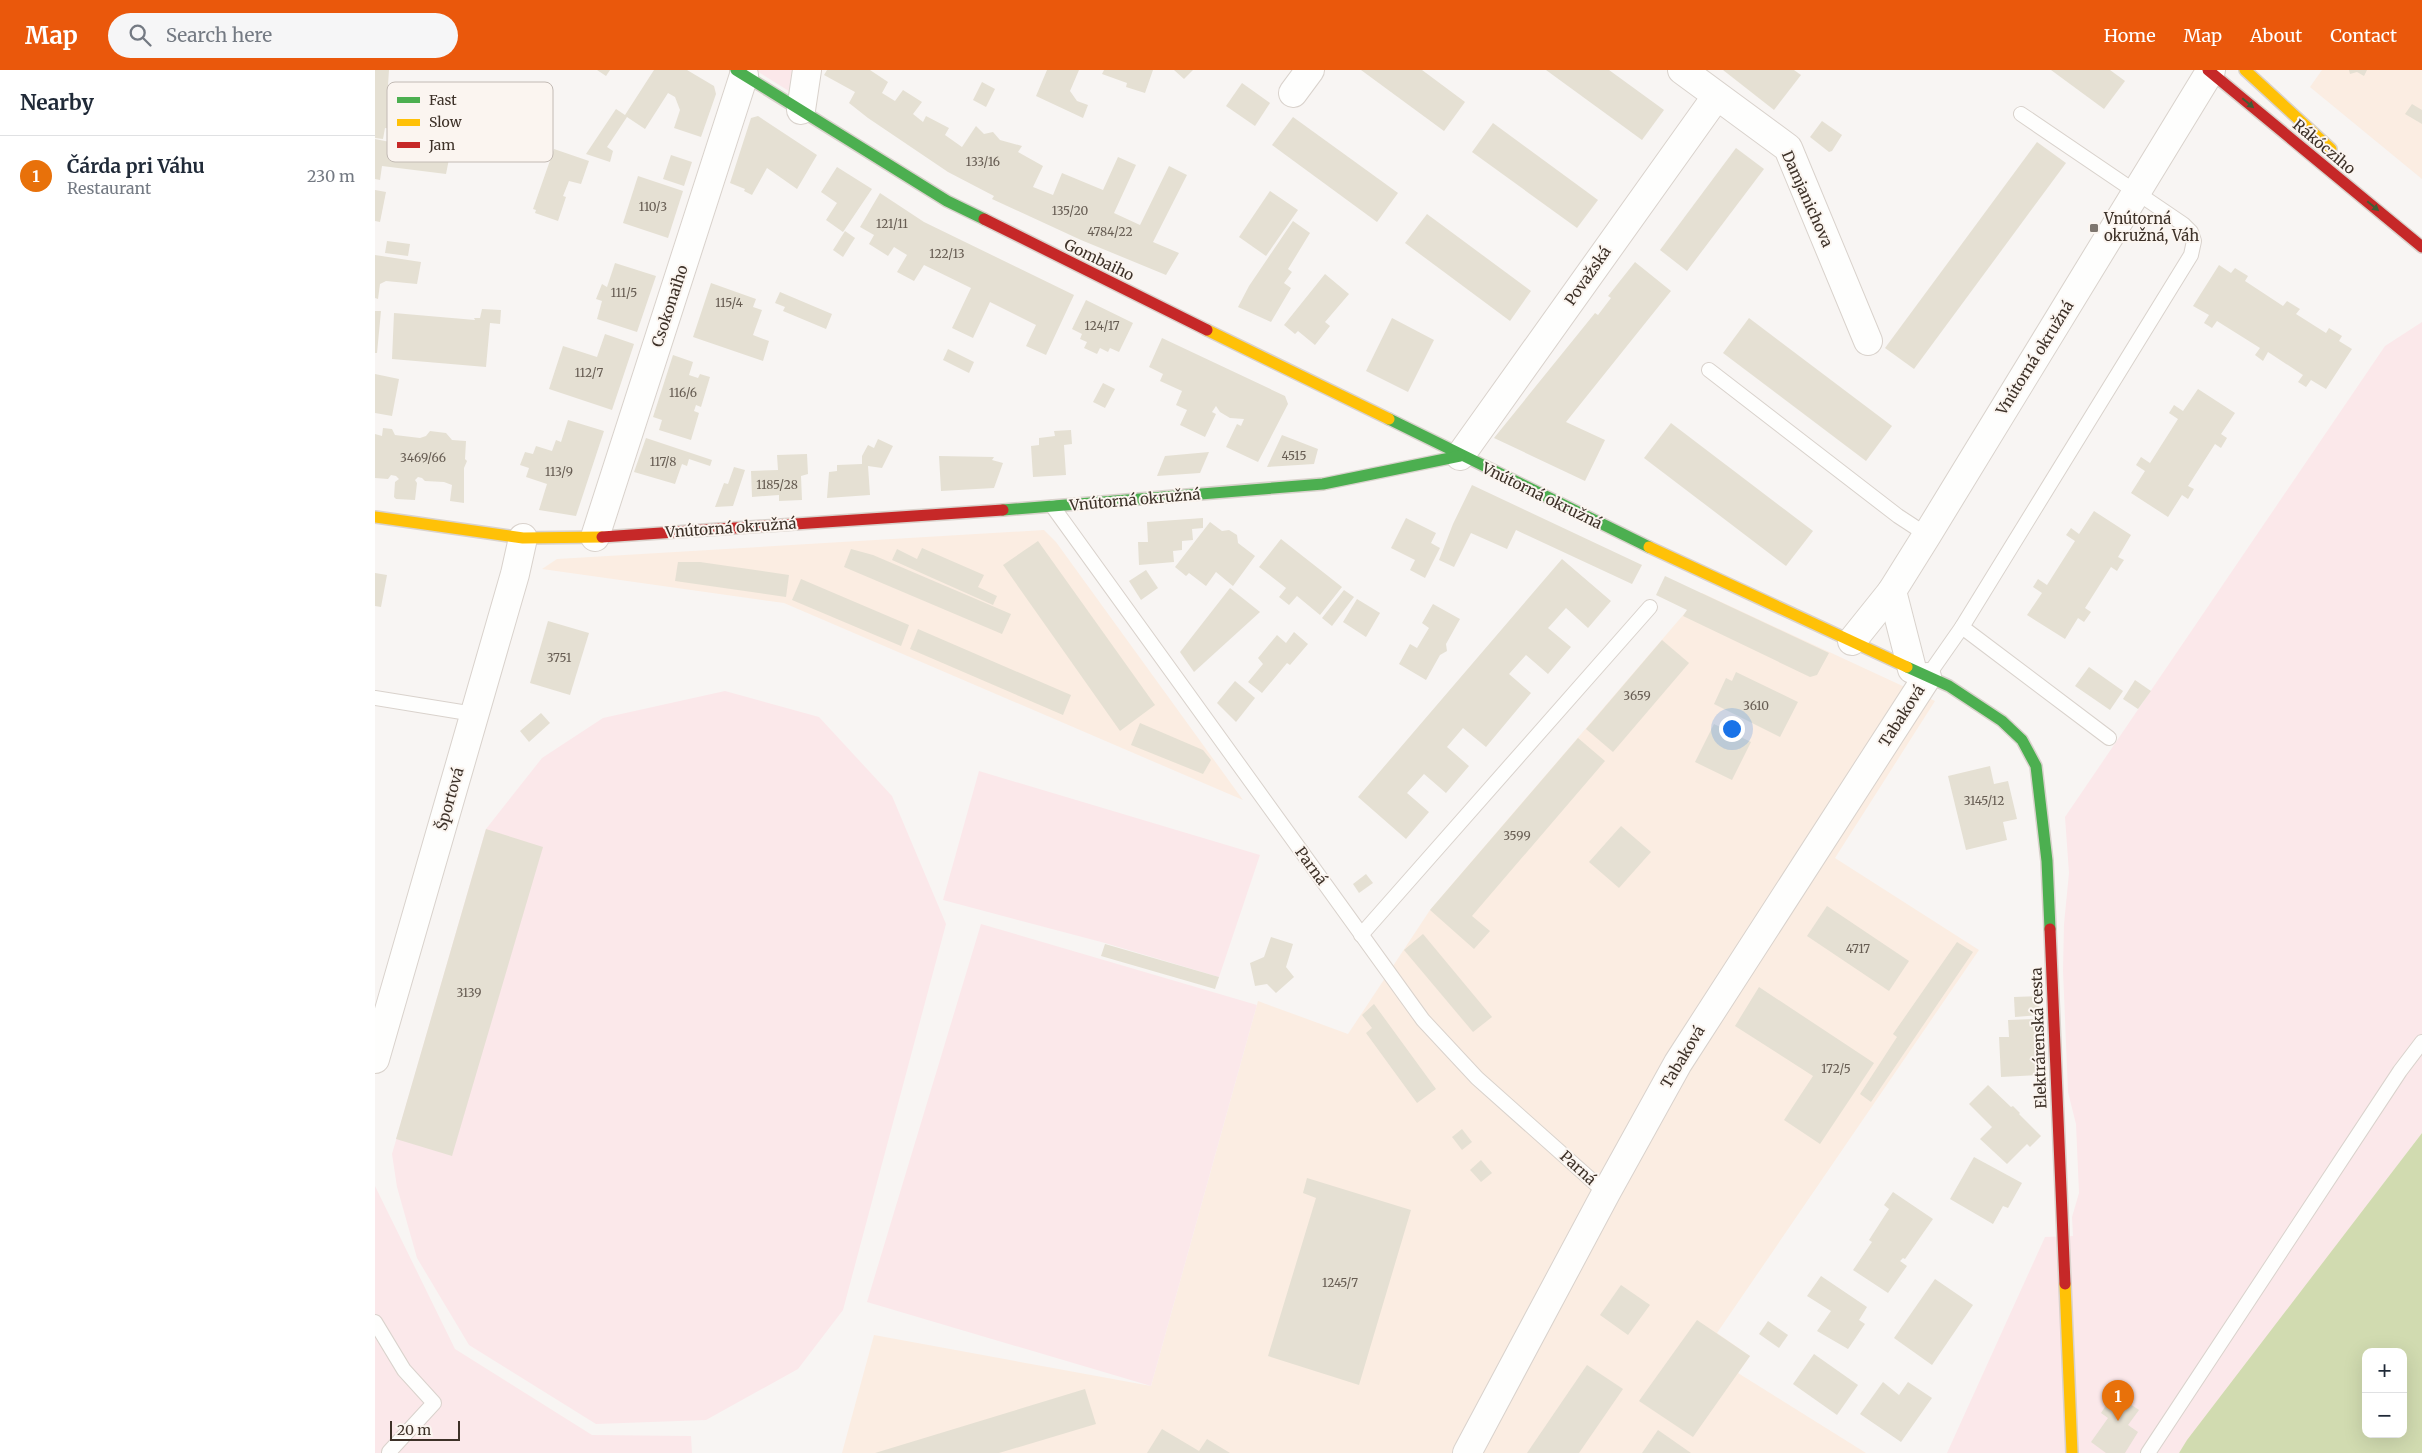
<!DOCTYPE html>
<meta charset="utf-8">
<style>
:root{--surface:#fff;--page:#f6f6f7;--text:#1f2937;--muted:#747a83;--line:#e0e1e3;--accent:#ea580c}
body{margin:0;font-family:Merriweather,serif;background:var(--page);color:var(--text)}
.controls{position:absolute;right:15px;bottom:15px;display:grid;overflow:hidden;border-radius:10px;box-shadow:0 5px 20px #0002}
.controls button{width:45px;height:45px;display:grid;place-items:center;padding:0;border:0;border-bottom:1px solid var(--line);background:var(--surface);color:var(--text);font:25px sans-serif}
.scale{position:absolute;left:15px;bottom:12px;width:70px;box-sizing:border-box;padding-left:5px;border:2px solid #3d3128;border-top:0;font-size:14px;line-height:18px;white-space:nowrap;color:#3d3128;-webkit-text-stroke:4px #fbf5f0;paint-order:stroke}
.you{position:absolute;left:1356px;top:658px;width:18px;height:18px;margin:-12px;border:4px solid #fff;border-radius:50%;background:#1a73e8;box-shadow:0 0 0 8px #1a73e833}
.badge{display:grid;place-items:center;width:32px;height:32px;border-radius:50%;background:var(--accent);color:#fff;font-size:16px;font-weight:700}
.pin{position:absolute;translate:-50% -41px;filter:drop-shadow(0 1px 2px #0008)}
.pin::after{content:'';position:absolute;top:26px;width:18px;height:15px;background:inherit;clip-path:polygon(0 0,100% 0,50% 100%)}
.list{margin:0;padding:0;list-style:none}
h2{display:flex;justify-content:space-between;align-items:center;height:65px;margin:0;padding:0 20px;font-size:21px}
h2 small{font-size:16px;font-weight:400;color:var(--muted)}
.list li{display:grid;grid-template-columns:32px 1fr auto;gap:15px;align-items:center;box-sizing:border-box;height:80px;padding:0 20px;border-top:1px solid var(--line)}
.list b{display:block;font-size:19px;white-space:nowrap}
.list p{margin:0;font-size:16px;white-space:nowrap;color:var(--muted)}
.list em{font-size:16px;font-style:normal;color:var(--muted)}
.icon{flex:none;width:28px;height:28px;fill:none;stroke:currentColor;stroke-width:2;stroke-linecap:round;stroke-linejoin:round}
.map{position:relative;flex:none;width:2047px;height:1383px;overflow:hidden}
header{display:flex;align-items:center;gap:30px;box-sizing:border-box;height:70px;padding:0 25px;background:var(--accent);color:#fff}
header strong{font-size:24px}
nav{display:flex;gap:28px;margin-inline-start:auto;font-size:18px}
.search{width:350px;height:45px;background:var(--page);display:flex;align-items:center;gap:12px;box-sizing:border-box;padding:0 18px;border-radius:28px;color:var(--muted);font-size:19px}
main{display:flex}
aside{flex:1;background:var(--surface)}
.map>svg:first-child{display:block}
.built{fill:#fbede2}
.green{fill:#fbe8ea}
.water{fill:#d1dbb0;fill-rule:evenodd}
.building{fill:#e5e0d3}
.lines{fill:none;stroke-linecap:round;stroke-linejoin:round}
.lane-casing{stroke:#d9d2cc;stroke-width:16}
.street-casing{stroke:#d9d2cc;stroke-width:30}
.fast-casing{stroke:#d9d2cc;stroke-width:14}
.slow-casing{stroke:#d9d2cc;stroke-width:14}
.jam-casing{stroke:#d9d2cc;stroke-width:14}
.lane{stroke:#fefefd;stroke-width:14}
.street{stroke:#fefefd;stroke-width:28}
.fast{stroke:#4caf50;stroke-width:11}
.slow{stroke:#ffc107;stroke-width:11}
.jam{stroke:#c62828;stroke-width:11}
.oneway{fill:#425d36}
.poi-dot{fill:#7e766f;stroke:#fbf5f0;stroke-width:2}
.labels{text-anchor:middle;stroke-width:4;stroke-linejoin:round;paint-order:stroke}
.number-label{font-size:12px;fill:#675d53}
.street-label{font-size:15px;fill:#3d3128;stroke:#fbf5f0}
.poi-label{font-size:15px;fill:#3d3128;stroke:#fbf5f0;text-anchor:start}
.key{fill:#fbf5f0;stroke:#c2bab4;stroke-width:1}
.key-label{font-size:14px;fill:#3d3128}
</style>
<header>
<strong>Map</strong>
<div class="search"><svg class="icon" aria-label="search" viewBox="0 0 24 24"><circle cx="10" cy="10" r="6"/><path d="M15 15l6 6"/></svg>Search here</div>
<nav><a>Home</a><a>Map</a><a>About</a><a>Contact</a></nav>
</header>
<main>
<aside>
<h2>Nearby<small></small></h2>
<ul class="list">
<li><span class="badge" style="background:#e8710a">1</span><div><b>Čárda pri Váhu</b><p>Restaurant</p></div><em>230 m</em></li>
</ul>
</aside>
<div class="map">
<svg width="2047" height="1383" viewBox="0 0 2047 1383">
<rect width="100%" height="100%" fill="#f8f5f3"/>
<!-- built -->
<g class="built">
<path d="M1947 0H2047V109L1935 17Z"/>
<path d="M669 460 681 472 868 730 409 533 167 499 182 489Z"/>
<path d="M1327 523 1560 631 1460 788 1604 880 1342 1263 1375 1286 1363 1303 1491 1383H467L499 1265 776 1316 883 931 973 964 1055 840Z"/>
</g>
<!-- green -->
<g class="green">
<path d="M380 0H421L417 23Z"/>
<path d="M2047 252V1063L1804 1383H1572L1670 1167 1698 1166 1697 1147 1704 1123 1701 1054 1693 1022 1688 901 1689 854 1694 803 1690 747 2010 276Z"/>
<path d="M350 621 444 647 517 726 571 854 468 1240 423 1299 331 1350 221 1354 94 1275 42 1188 22 1117 17 1084 111 759 167 688 228 648Z"/>
<path d="M604 701 885 785 844 907 730 873 568 830Z"/>
<path d="M606 854 882 935 883 931 776 1316 492 1232Z"/>
<path d="M0 1116 80 1279 217 1365 316 1366 317 1383H0Z"/>
</g>
<!-- water -->
<path class="water" d="M2047 1063V1383H1804L1812 1370ZM1991 1282H2028V1364H1991Z"/>
<!-- building -->
<g class="building">
<path d="M0 0H14L12 30 91 42 87 64 62 60V54L42 52 40 62 10 58 8 69 0 68Z"/>
<path d="M222 0H235L231 6Z"/>
<path d="M279 0H312L339 16 341 24 326 67 299 58 305 40 300 27 293 23 270 59 252 47 232 77 238 81 235 92 211 84 241 39 250 45Z"/>
<path d="M452 0H495L513 12 507 23 520 31 528 20 547 32 538 44 548 52 551 46 574 58 570 65 587 77 601 56 609 64 618 62 625 70 647 76 643 82 668 96 658 117 678 125 687 103 728 120 743 87 761 95 739 143 765 155 794 96 812 105 778 172 804 183 791 205 706 170 617 129 619 126 573 102 493 48 474 33 480 22 449 5Z"/>
<path d="M672 0H704L695 21 702 31 713 35 708 48 661 26Z"/>
<path d="M729 0H778L770 23 751 17 752 13 727 4Z"/>
<path d="M799 0H818L809 9Z"/>
<path d="M986 0H1047L1090 32 1069 61Z"/>
<path d="M1171 0H1234L1289 40 1267 70Z"/>
<path d="M1348 0H1419L1426 5 1399 40Z"/>
<path d="M1676 0H1735L1750 11 1729 39Z"/>
<path d="M1974 0H1992L1989 6 1982 2 1975 4Z"/>
<path d="M607 12 620 19 611 37 598 30Z"/>
<path d="M867 13 895 33 880 56 851 36Z"/>
<path d="M2037 34 2047 40V54L2030 44Z"/>
<path d="M383 46 442 85 422 119 392 98 377 125 369 121 370 119 355 113 376 48Z"/>
<path d="M918 47 1023 123 1002 152 897 75Z"/>
<path d="M1447 51 1467 65 1457 81 1454 82 1435 67Z"/>
<path d="M1118 53 1223 130 1202 158 1097 82Z"/>
<path d="M0 69 75 84 71 104 7 96 5 110 0 109Z"/>
<path d="M1662 72 1691 93 1539 299 1510 278Z"/>
<path d="M1361 78 1389 99 1312 201 1285 180Z"/>
<path d="M179 79 214 91 206 114 194 111 188 126 191 127 183 151 160 143 161 140 158 139Z"/>
<path d="M296 85 317 92 309 116 288 109Z"/>
<path d="M462 97 497 119 468 162 451 150 462 133 446 122Z"/>
<path d="M263 106 308 121 293 168 248 153Z"/>
<path d="M0 120 11 122 5 152 0 151Z"/>
<path d="M895 121 923 140 891 186 864 167Z"/>
<path d="M505 123 549 152 699 225 671 285 651 276 661 255 615 232 598 268 577 258 596 218 549 195 539 211 522 202 532 185 519 177 513 186 494 174 499 165 485 157Z"/>
<path d="M1052 144 1156 221 1135 251 1030 173Z"/>
<path d="M918 151 935 163 913 199 917 202 909 213 916 218 896 252 863 237 874 216Z"/>
<path d="M470 161 480 168 468 187 458 180Z"/>
<path d="M12 171 35 174 33 186 10 183Z"/>
<path d="M0 185 46 192 42 214 11 211 5 214 3 229 0 228Z"/>
<path d="M1260 192 1296 221 1191 352 1230 370 1210 411 1119 368 1220 243 1223 245 1236 228 1233 226Z"/>
<path d="M240 193 281 206 262 262 222 249 227 231 221 229 227 214 232 217Z"/>
<path d="M1844 195 1856 203 1860 198 1873 206 1870 211 1908 236 1912 231 1925 239 1921 244 1951 263 1954 258 1967 266 1964 271 1977 279 1951 319 1936 310 1931 317 1923 312 1928 305 1893 282 1888 291 1880 285 1885 278 1842 251 1837 258 1829 253 1834 245 1818 236Z"/>
<path d="M950 204 974 224 950 252 955 256 940 275 923 261 920 264 909 255Z"/>
<path d="M336 213 381 229 378 237 387 240 378 265 394 271 388 291 318 267Z"/>
<path d="M405 222 457 244 451 259 408 241 410 237 400 233Z"/>
<path d="M711 230 758 253 744 282 735 278 733 282 725 278 722 284 709 278 712 272 705 269 707 264 697 259Z"/>
<path d="M107 239 126 240 125 254 115 253 111 297 17 289 19 243 100 250 99 248H105Z"/>
<path d="M0 241H6L2 283H0Z"/>
<path d="M1017 248 1059 270 1033 322 991 301Z"/>
<path d="M1374 248 1517 356 1491 391 1348 283Z"/>
<path d="M230 264 259 274 237 340 174 319 188 276 222 287Z"/>
<path d="M787 268 910 326 913 334 883 392 851 377 862 354 866 356 869 349 855 348 845 342 841 336 837 342 841 344 830 367 805 355 812 340 801 335 807 321 785 311 788 304 774 297Z"/>
<path d="M573 279 599 292 594 303 568 290Z"/>
<path d="M298 285 318 292 314 305 323 308 325 304 335 307 326 337 321 335 319 341 324 343 316 370 284 360 287 350 278 347Z"/>
<path d="M0 304 24 309 17 346 0 343Z"/>
<path d="M728 313 740 319 730 338 718 332Z"/>
<path d="M1823 319 1860 343 1846 364 1852 368 1846 378 1840 374 1813 416 1819 419 1813 429 1807 425 1793 447 1756 423 1770 401 1761 395 1766 387 1775 393 1803 349 1794 343 1799 335 1808 341Z"/>
<path d="M193 350 229 361 201 446 164 440 172 414 151 407 154 398 145 395 150 382 158 384 161 376 177 381 181 370 186 372Z"/>
<path d="M1296 353 1438 461 1411 496 1269 388Z"/>
<path d="M8 358 17 359 20 365 45 368 51 366 55 361 71 363 77 370 91 371 90 389 92 391 89 398V433L75 431 77 415 69 412 50 411 47 408 43 407 40 410 42 413 40 430 21 429 19 427 20 412 24 409 21 406 16 405 13 409 0 408V364L7 366Z"/>
<path d="M696 360 697 374 689 375 691 405 658 407 656 376 664 375V368L680 366 679 361Z"/>
<path d="M907 365 943 379 939 394 892 397Z"/>
<path d="M271 368 337 390 335 396 314 389 312 396 307 394 300 414 259 402Z"/>
<path d="M503 369 518 376 507 398 493 396 495 425 452 428 454 402 462 401V395L487 394V386L493 375 499 378Z"/>
<path d="M834 382 825 403 782 406 790 386Z"/>
<path d="M432 384 433 404 426 406 427 430 404 431V425L377 427 376 401 403 400 402 385Z"/>
<path d="M564 386 619 387 617 390 628 393 619 418 566 421Z"/>
<path d="M359 397 370 400 358 436 340 437 349 413 353 414Z"/>
<path d="M1097 415 1267 495 1257 514 1141 460 1132 479 1096 463 1079 497 1064 490 1078 454Z"/>
<path d="M1719 441 1756 465 1743 487 1749 490 1745 496 1742 501 1736 497 1710 538 1716 542 1709 552 1703 548 1690 569 1652 545 1667 523 1658 517 1663 509 1672 515 1700 471 1691 465 1696 458 1704 464Z"/>
<path d="M828 448V458L817 459 818 470 807 471V480L798 481 799 492 764 495 763 472H773L772 452Z"/>
<path d="M1031 448 1061 463 1056 473 1065 478 1050 508 1035 500 1040 490 1016 478Z"/>
<path d="M835 452 847 461 854 460 862 465 863 473 880 486 858 516 841 502 831 516 814 503 811 506 800 497Z"/>
<path d="M906 469 967 517 945 545 922 526 914 535 904 527 911 518 884 497Z"/>
<path d="M663 471 780 635 745 661 628 495Z"/>
<path d="M547 478 609 505 603 517 622 526 618 535 517 490 522 479 542 489Z"/>
<path d="M476 479 498 485 636 544 627 564 469 497Z"/>
<path d="M1187 489 1236 531 1213 558 1191 538 1173 558 1196 577 1173 604 1151 585 1134 604 1156 623 1111 677 1088 658 1072 677 1094 696 1071 723 1049 704 1032 723 1054 742 1031 769 983 727Z"/>
<path d="M303 492H325L414 505 411 527 300 511Z"/>
<path d="M771 500 783 518 766 530 754 511Z"/>
<path d="M0 503 12 505 6 537 0 536Z"/>
<path d="M1290 506 1454 583 1442 605 1435 607 1308 546 1312 540 1281 525Z"/>
<path d="M426 509 534 555 526 576 417 530Z"/>
<path d="M855 518 885 542 819 602 805 582Z"/>
<path d="M969 520 979 527 957 556 947 548Z"/>
<path d="M982 529 1005 543 991 567 968 552Z"/>
<path d="M1058 534 1085 549 1071 574 1072 581 1065 585 1051 610 1024 594 1035 574 1042 578 1054 558 1047 553Z"/>
<path d="M173 551 214 563 195 625 155 613Z"/>
<path d="M543 559 696 625 688 645 535 579Z"/>
<path d="M919 562 933 574 915 595 912 593 887 623 873 612 888 594 883 588 902 565 911 573Z"/>
<path d="M1287 570 1314 593 1238 682 1211 659Z"/>
<path d="M1714 597 1748 621 1735 640 1700 616Z"/>
<path d="M1361 602 1423 632 1405 667 1339 634 1351 608 1357 611Z"/>
<path d="M1760 610 1776 621 1763 639 1748 629Z"/>
<path d="M860 611 880 628 861 652 842 633Z"/>
<path d="M166 643 175 653 154 672 145 661Z"/>
<path d="M765 653 828 680 836 690 828 704 756 675Z"/>
<path d="M1339 654 1376 672 1357 710 1320 692Z"/>
<path d="M1203 668 1230 691 1097 846 1115 861 1099 879 1055 840Z"/>
<path d="M1615 696 1619 714 1633 711 1642 749 1628 752 1632 770 1591 780 1573 706Z"/>
<path d="M1246 756 1276 782 1244 818 1214 792Z"/>
<path d="M111 759 168 777 77 1086 21 1069Z"/>
<path d="M991 804 998 813 984 823 978 814Z"/>
<path d="M1452 836 1534 891 1514 921 1432 866Z"/>
<path d="M1048 864 1117 947 1098 962 1029 880Z"/>
<path d="M896 867 918 874 911 897 919 907 901 923 892 914 880 916 875 893 889 887Z"/>
<path d="M1582 872 1598 882 1496 1032 1485 1024 1522 967 1518 964Z"/>
<path d="M730 874 844 907 840 919 726 886Z"/>
<path d="M1384 917 1499 993 1445 1074 1409 1050 1438 1006 1360 956Z"/>
<path d="M1664 926 1665 945 1640 947 1639 927Z"/>
<path d="M999 934 1061 1019 1042 1033 991 963 997 958 987 945Z"/>
<path d="M1660 949 1663 1005 1626 1007 1624 967H1634L1633 950Z"/>
<path d="M1613 1015 1636 1037 1638 1036 1645 1043 1644 1044 1666 1066 1655 1077 1652 1074 1632 1094 1605 1069 1617 1057 1594 1034Z"/>
<path d="M1087 1059 1097 1072 1087 1080 1077 1067Z"/>
<path d="M1599 1087 1647 1113 1633 1138 1628 1136 1618 1154 1575 1129Z"/>
<path d="M1106 1090 1117 1103 1106 1112 1095 1100Z"/>
<path d="M932 1108 1036 1140 984 1315 893 1286 941 1128 928 1123Z"/>
<path d="M1518 1122 1558 1149 1530 1189 1528 1188 1525 1191 1532 1196 1513 1223 1478 1200 1497 1172 1494 1170 1514 1139 1509 1135Z"/>
<path d="M1446 1206 1492 1237 1484 1250 1490 1254 1473 1279 1442 1261 1456 1241 1432 1226Z"/>
<path d="M1560 1209 1598 1235 1557 1295 1519 1268Z"/>
<path d="M1246 1215 1275 1235 1253 1265 1225 1245Z"/>
<path d="M1322 1250 1375 1286 1318 1367 1264 1331Z"/>
<path d="M1393 1251 1413 1265 1404 1278 1384 1264Z"/>
<path d="M1439 1284 1483 1315 1462 1345 1418 1314Z"/>
<path d="M1212 1295 1248 1319 1204 1383H1152Z"/>
<path d="M1508 1312 1524 1325 1533 1312 1557 1328 1526 1372 1485 1344Z"/>
<path d="M710 1319 721 1354 624 1383H500Z"/>
<path d="M1739 1323 1764 1340 1753 1355 1763 1362 1750 1383H1731L1716 1372 1733 1348 1726 1343Z"/>
<path d="M787 1359 824 1381 832 1369 855 1383H772Z"/>
<path d="M1283 1360 1316 1383H1267Z"/>
</g>
<g class="lines">
<!-- lane casing -->
<g class="lane-casing">
<g id="lane">
<path d="M1334 300 1523 446 1552 465"/>
<path d="M678 437 1048 950 1102 1008 1231 1123"/>
<path d="M1587 557 1734 668"/>
<path d="M1552 607 1587 557 1816 185 1819 171 1816 162 1808 154 1646 44"/>
<path d="M0 628 99 644"/>
<path d="M986 865 1275 537"/>
<path d="M0 1252 29 1300 59 1333 14 1382"/>
<path d="M1773 1383 2025 1001 2047 972"/>
</g>
</g>
<!-- street casing -->
<g class="street-casing">
<g id="street">
<path d="M1307 0 1413 78 1493 271"/>
<path d="M918 23 935 0"/>
<path d="M426 40 432 0"/>
<path d="M1085 386 1341 27"/>
<path d="M220 467 369 5"/>
<path d="M1517 521 1537 599"/>
<path d="M1477 571 1517 521 1552 465 1836 0"/>
<path d="M0 989 140 504 148 468"/>
<path d="M1092 1383 1231 1123 1303 993 1552 607"/>
</g>
</g>
<!-- fast casing -->
<g class="fast-casing">
<g id="fast">
<path d="M361 0 572 131 609 149"/>
<path d="M1014 349 1274 477"/>
<path d="M628 440 948 414 1085 386"/>
<path d="M1532 597 1574 616 1627 651 1647 670 1661 696 1672 791 1675 859"/>
</g>
</g>
<!-- slow casing -->
<g class="slow-casing">
<g id="slow">
<path d="M1870 0 1956 79"/>
<path d="M832 260 1014 349"/>
<path d="M0 447 148 468 227 467"/>
<path d="M1274 477 1532 597"/>
<path d="M1690 1214 1697 1383"/>
</g>
</g>
<!-- jam casing -->
<g class="jam-casing">
<g id="jam">
<path d="M1833 0 2047 177"/>
<path d="M609 149 832 260"/>
<path d="M227 467 628 440"/>
<path d="M1675 859 1690 1214"/>
</g>
</g>
<!-- lane -->
<use href="#lane" class="lane"/>
<!-- street -->
<use href="#street" class="street"/>
<!-- fast -->
<use href="#fast" class="fast"/>
<!-- slow -->
<use href="#slow" class="slow"/>
<!-- jam -->
<use href="#jam" class="jam"/>
</g>
<!-- one-way arrows -->
<defs><path id="oneway-solid" d="M-6-.8H1V-3.2L6.5 0L1 3.2V.8H-6Z" transform="scale(1.25)"/></defs>
<g class="oneway">
<use href="#oneway-solid" transform="translate(1873 33) rotate(40)"/>
<use href="#oneway-solid" transform="translate(1998 136) rotate(40)"/>
</g>
<!-- markers -->
<rect class="poi-dot" x="1714" y="153" width="10" height="10" rx="2.5"/>
<g class="labels">
<!-- number labels -->
<g class="number-label">
<text x="608" y="96">133/16</text>
<text x="278" y="141">110/3</text>
<text x="695" y="145">135/20</text>
<text x="517" y="158">121/11</text>
<text x="735" y="166">4784/22</text>
<text x="572" y="188">122/13</text>
<text x="249" y="227">111/5</text>
<text x="354" y="237">115/4</text>
<text x="727" y="260">124/17</text>
<text x="214" y="307">112/7</text>
<text x="308" y="327">116/6</text>
<text x="919" y="390">4515</text>
<text x="48" y="392">3469/66</text>
<text x="288" y="396">117/8</text>
<text x="184" y="406">113/9</text>
<text x="402" y="419">1185/28</text>
<text x="184" y="592">3751</text>
<text x="1262" y="630">3659</text>
<text x="1381" y="640">3610</text>
<text x="1609" y="735">3145/12</text>
<text x="1142" y="770">3599</text>
<text x="1483" y="883">4717</text>
<text x="94" y="927">3139</text>
<text x="1461" y="1003">172/5</text>
<text x="965" y="1217">1245/7</text>
</g>
<!-- street labels -->
<g class="street-label">
<text transform="translate(1949 77) rotate(40)" y="5">Rákócziho</text>
<text transform="translate(1432 129) rotate(66)" y="5">Damjanichova</text>
<text transform="translate(724 190) rotate(26)" y="5">Gombaiho</text>
<text transform="translate(1213 206) rotate(-55)" y="5">Považská</text>
<text transform="translate(295 236) rotate(-72)" y="5">Csokonaiho</text>
<text transform="translate(1660 288) rotate(-58)" y="5">Vnútorná okružná</text>
<text transform="translate(1167 426) rotate(26)" y="5">Vnútorná okružná</text>
<text transform="translate(760 430) rotate(-5)" y="5">Vnútorná okružná</text>
<text transform="translate(356 458) rotate(-4)" y="5">Vnútorná okružná</text>
<text transform="translate(1527 646) rotate(-57)" y="5">Tabaková</text>
<text transform="translate(75 729) rotate(-74)" y="5">Športová</text>
<text transform="translate(936 796) rotate(54)" y="5">Parná</text>
<text transform="translate(1664 968) rotate(-92)" y="5">Elektrárenská cesta</text>
<text transform="translate(1308 987) rotate(-59)" y="5">Tabaková</text>
<text transform="translate(1203 1098) rotate(42)" y="5">Parná</text>
</g>
<!-- poi labels -->
<g class="poi-label">
<text x="1729" y="154">Vnútorná<tspan x="1729" dy="17">okružná, Váh</tspan></text>
</g>
</g>
<!-- legend -->
<rect x="12" y="12" width="166" height="80" rx="8" class="key"/>
<rect x="22" y="27" width="23" height="6" fill="#4caf50"/>
<rect x="22" y="49" width="23" height="7" fill="#ffc107"/>
<rect x="22" y="72" width="23" height="6" fill="#c62828"/>
<g class="key-label">
<text x="54" y="35">Fast</text>
<text x="54" y="57">Slow</text>
<text x="54" y="80">Jam</text>
</g>
</svg>
<div class="controls">
<button>+</button>
<button>−</button>
</div>
<div class="scale">20 m</div>
<div class="you"></div>
<div class="pin badge" style="left:1743px;top:1351px;background:#e8710a">1</div>
</div>
</main>
